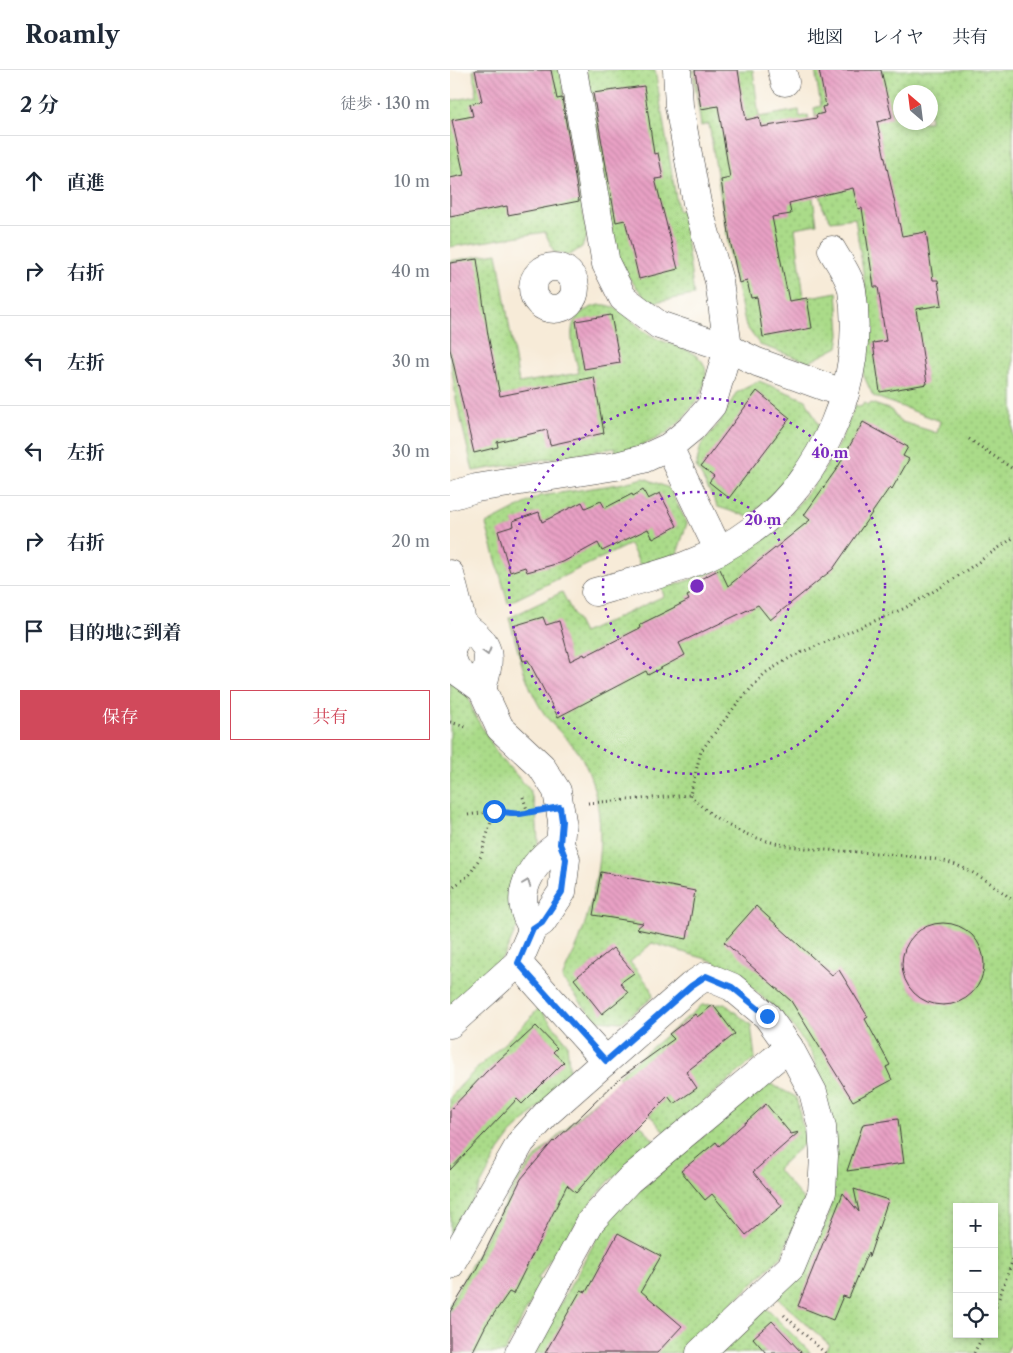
<!DOCTYPE html>
<html lang="ja">
<meta charset="utf-8">
<style>
:root{--surface:#fff;--page:#f6f6f7;--text:#1f2937;--muted:#747a83;--line:#e0e1e3;--accent:#d1495b}
body{margin:0;font-family:"Libre Caslon Text","Noto Serif JP",serif;background:var(--page);color:var(--text)}
.controls{position:absolute;right:15px;bottom:15px;display:grid;overflow:hidden;border-radius:0px;box-shadow:0 2px 8px #0003}
.controls button{width:45px;height:45px;display:grid;place-items:center;padding:0;border:0;border-bottom:1px solid var(--line);background:var(--surface);color:var(--text);font:25px sans-serif}
.compass{position:absolute;left:443px;top:15px;width:45px;height:45px;border-radius:50%;background:var(--surface);box-shadow:0 2px 8px #0003;rotate:332deg}
.stop{position:absolute;width:15px;height:15px;margin:-11px;border:4px solid #1a73e8;border-radius:50%;background:#fff}
.stop.end{background:#1a73e8;border-color:#fff;box-shadow:0 1px 5px #0008}
.list{margin:0;padding:0;list-style:none}
h2{display:flex;justify-content:space-between;align-items:center;height:65px;margin:0;padding:0 20px;font-size:21px}
h2 small{font-size:16px;font-weight:400;color:var(--muted)}
.list li{display:grid;grid-template-columns:32px 1fr auto;gap:15px;align-items:center;box-sizing:border-box;height:90px;padding:0 20px;border-top:1px solid var(--line)}
.list b{display:block;font-size:19px;white-space:nowrap}
.list em{font-size:16px;font-style:normal;color:var(--muted)}
.actions{display:flex;gap:10px;padding:15px 20px}
.actions a{flex:1;padding:11px 0;border:1px solid var(--accent);border-radius:0px;text-align:center;font-size:18px;color:var(--accent)}
.actions .main{background:var(--accent);color:#fff}
.icon{flex:none;width:28px;height:28px;fill:none;stroke:currentColor;stroke-width:2;stroke-linecap:round;stroke-linejoin:round}
.map{position:relative;flex:none;width:563px;height:1283px;overflow:hidden}
header{display:flex;align-items:center;gap:30px;box-sizing:border-box;height:70px;padding:0 25px;background:var(--surface);border-bottom:1px solid var(--line)}
header strong{font-size:24px}
nav{display:flex;gap:28px;margin-inline-start:auto;font-size:18px}
main{display:flex}
aside{flex:1;background:var(--surface)}
.map>svg:first-child{display:block}
.green{fill:url(#green-dots);stroke:#637c52;fill-rule:evenodd}
.building{fill:url(#building-back-hatch)}
.lines{fill:none;stroke-linecap:round;stroke-linejoin:round}
.street-casing{stroke:#3d3b38;stroke-width:29}
.path{stroke:#3d3b38;stroke-width:3;stroke-dasharray:1 4;stroke-linecap:butt}
.street{stroke:#fff;stroke-width:28}
.oneway{stroke:#999}
.route{stroke:#1a73e8;stroke-width:6}
.ring{fill:none;stroke:#7b2cbf;stroke-width:2.5;stroke-dasharray:2.5 5}
.centre{fill:#7b2cbf;stroke:#fdfcf7;stroke-width:2.5}
.ring-label{font-size:15px;text-anchor:middle;font-weight:bold;fill:#7b2cbf;stroke:#fdfcf7;stroke-width:4.5;stroke-linejoin:round;paint-order:stroke}
</style>
<header>
<strong>Roamly</strong>
<nav><a>地図</a><a>レイヤ</a><a>共有</a></nav>
</header>
<main>
<aside>
<h2>2 分<small>徒歩 · 130 m</small></h2>
<ul class="list">
<li><svg class="icon" aria-label="ahead" viewBox="0 0 24 24"><path d="M12 20V5M6 11l6-6 6 6"/></svg><div><b>直進</b></div><em>10 m</em></li>
<li><svg class="icon" aria-label="right" viewBox="0 0 24 24"><path d="M7 20v-9h11M14 6l5 5-5 5"/></svg><div><b>右折</b></div><em>40 m</em></li>
<li><svg class="icon" aria-label="left" viewBox="0 0 24 24"><path d="M17 20v-9H6M10 6l-5 5 5 5"/></svg><div><b>左折</b></div><em>30 m</em></li>
<li><svg class="icon" aria-label="left" viewBox="0 0 24 24"><path d="M17 20v-9H6M10 6l-5 5 5 5"/></svg><div><b>左折</b></div><em>30 m</em></li>
<li><svg class="icon" aria-label="right" viewBox="0 0 24 24"><path d="M7 20v-9h11M14 6l5 5-5 5"/></svg><div><b>右折</b></div><em>20 m</em></li>
<li><svg class="icon" aria-label="arrive" viewBox="0 0 24 24"><path d="M6 21V4h12l-3 4 3 4H6"/></svg><div><b>目的地に到着</b></div></li>
</ul>
<div class="actions"><a class="main">保存</a><a>共有</a></div>
</aside>
<div class="map">
<svg width="563" height="1283" viewBox="0 0 563 1283">
<defs>
<pattern id="green-dots" width="8" height="8" patternUnits="userSpaceOnUse" patternTransform="scale(1.25)"><rect width="8" height="8" fill="#aadb89"/><path d="M2 2h.1M6 6h.1" fill="none" stroke="#92bb76" stroke-width="1.8" stroke-linecap="round"/></pattern>
<pattern id="building-back-hatch" width="6" height="6" patternUnits="userSpaceOnUse" patternTransform="scale(1.25)"><rect width="6" height="6" fill="#e8a0c4"/><path d="M-1 5l2 2M0 0l6 6M5-1l2 2" fill="none" stroke="#c689a8"/></pattern>
</defs>
<rect width="100%" height="100%" fill="#fdfcf7"/>
<filter id="ink" filterUnits="userSpaceOnUse"><feTurbulence type="fractalNoise" baseFrequency=".02" numOctaves="2"/><feDisplacementMap in="SourceGraphic" scale="10" xChannelSelector="R" yChannelSelector="G"/><feConvolveMatrix kernelMatrix="1 2 1 2 8 2 1 2 1" color-interpolation-filters="sRGB"/></filter>
<filter id="wash" filterUnits="userSpaceOnUse"><feTurbulence type="fractalNoise" baseFrequency=".0096" numOctaves="4" result="noise"/><feDisplacementMap in="SourceGraphic" scale="20" xChannelSelector="R" yChannelSelector="G"/><feGaussianBlur stdDeviation="1.12" result="paint"/><feColorMatrix in="noise" values="0 0 0 0 0 0 0 0 0 0 0 0 0 0 0 0 0 1.4 0 .05"/><feComposite in="paint" operator="in"/></filter>
<g filter="url(#wash)">
<rect width="100%" height="100%" fill="#f7ebd8"/>
<!-- green -->
<g class="green">
<path d="M23 0H110L137 166 132 177 120 185 104 182 95 162 0 177V31L27 26Z"/>
<path d="M136 0H205L228 141 232 140 244 225 199 233 173 200 165 182Z"/>
<path d="M243 0H303L309 47 349 40 350 47 358 45 364 81 358 96 367 154 345 158 354 228 387 222 390 264 388 277 359 292 310 275 296 256 281 192 259 54 251 56Z"/>
<path d="M365 0H563V1271L556 1283H373L380 1275 324 1225 356 1195 379 1144 382 1128 375 1017 362 984 339 951 290 907 260 890 202 873 180 892 201 918 203 927 172 952 145 950 112 909C116 896 124 884 129 871 149 815 162 746 133 690 125 674 110 664 99 650 76 621 69 583 59 548L112 522 133 563 214 526 211 517C226 517 241 509 255 503 327 471 380 409 405 335L411 337 414 333 419 335 421 333 441 340 449 351 487 363 490 351 423 326 413 304 418 253 415 214 405 148 381 151 373 138 367 109 373 96 364 38 371 36ZM450 22H480V52H450ZM507 1137H544V1264H507Z"/>
<path d="M47 183 69 313 129 303C125 282 111 250 138 239 146 235 154 233 163 237 177 242 188 259 202 266 216 274 235 277 247 286 274 307 233 351 215 364 200 373 182 379 166 383L165 378 23 401 6 329 0 284V191Z"/>
<path d="M309 311 356 330 370 357 329 418 299 447 268 437 246 396 251 375 270 352 286 323Z"/>
<path d="M194 408 219 418 237 453 227 484 190 495 180 474 58 533 36 454 90 426 169 414Z"/>
<path d="M0 610 18 626 24 644 49 686 80 720 86 741 88 771 73 844 55 884 37 907 0 938Z"/>
<path d="M275 934 301 955 305 988 216 1064 168 1006 252 935Z"/>
<path d="M89 938 117 973 120 1007 64 1061 49 1081 0 1172V1028C27 994 61 971 89 938Z"/>
<path d="M317 1012 346 1027 356 1072 327 1099 355 1131 331 1187 267 1247 233 1283H83L156 1152 176 1132Z"/>
<path d="M161 1019 205 1072 159 1111 132 1143 104 1191 100 1189 88 1209 92 1211 54 1283H0V1234L69 1108 89 1084 143 1033Z"/>
<path d="M314 1236 361 1283H267Z"/>
</g>
<g id="blocks">
<!-- building -->
<g class="building">
<path d="M25 0H101L107 29 112 28 129 131 58 145 57 136 0 147V108L14 105 2 50 23 46 20 34 32 31Z"/>
<path d="M245 0H288L296 50 309 47 311 57 367 48 366 45 374 43 372 37 376 36 369 0H431L442 48 427 52 452 166 476 162 483 210H488L492 235 466 239 477 314 430 322 423 273 436 271 428 217H424L412 138 408 139 403 118 339 133 341 144 322 147 339 231 357 228 362 258 313 267 307 227 301 228 297 211 289 213 280 170 271 110 280 108 268 36 251 39Z"/>
<path d="M194 16 204 84 208 83 213 108 205 109 228 199 189 209 175 150 166 152 143 23Z"/>
<path d="M27 189 38 265 50 326 144 307 154 363 100 375 97 360 47 372 48 377 24 383 0 279V193Z"/>
<path d="M161 245 170 293 134 299 126 251Z"/>
<path d="M307 321 340 348 279 428 259 412 264 406 251 396Z"/>
<path d="M413 352 458 377 453 386 459 389 442 419 440 417 383 499 320 550 308 535 229 573 235 585 198 605 196 601 108 647 78 590 73 591 63 556 93 547 96 555 109 551 120 591 134 584 135 586 190 558 189 555 239 530 237 526 247 521 243 513 270 499 278 516 360 450 354 445 388 397Z"/>
<path d="M193 420 198 429 210 423 227 456 203 469 198 459 152 481 148 473 113 492 77 502 75 497 60 502 48 461 64 456 63 451 89 442 92 452 132 432 135 438 151 431 155 438 182 424 183 426Z"/>
<path d="M151 802 245 821 237 869 186 859 193 853 143 845Z"/>
<path d="M306 836 382 905 389 900 418 947 415 949 440 995 436 997 442 1010 403 1031 341 931 274 872Z"/>
<circle cx="493" cy="894" r="41"/>
<path d="M163 878 184 903 170 913 178 923 152 944 124 909Z"/>
<path d="M263 935 285 964 236 1002 247 1018 224 1034 218 1026 155 1089 126 1123 117 1115 63 1224 59 1222 36 1255 22 1283H0V1242L27 1198 71 1109 103 1071 104 1072 171 1007 224 969 219 964 245 944 247 947Z"/>
<path d="M86 956 107 978 103 982 114 992 72 1034 67 1029 0 1100V1040L36 1002Z"/>
<path d="M316 1034 341 1064 349 1062 303 1102 332 1136 296 1165 262 1124 255 1130 231 1101 266 1072 269 1076Z"/>
<path d="M448 1049 454 1093 397 1101 413 1054Z"/>
<path d="M404 1119 438 1130 419 1187 418 1182 399 1228 393 1226 383 1250 348 1236 393 1123 409 1142Z"/>
<path d="M168 1163 211 1186 191 1221 232 1256 207 1283H95L131 1220 136 1222Z"/>
<path d="M322 1251 352 1283H316L303 1268Z"/>
</g>
</g>
</g>
<g filter="url(#ink)">
<use href="#blocks" fill-opacity="0" stroke="#3d3b38" stroke-width="1"/>
<g class="lines">
<!-- street casing -->
<g class="street-casing">
<g id="street">
<path d="M123 0 156 194 173 228 209 255 278 278 307 292 395 324"/>
<path d="M332 0 335 12"/>
<circle cx="104" cy="218" r="21"/>
<path d="M219 377 269 481"/>
<path d="M0 426 26 418 166 396 193 389 219 377 242 358 262 335 278 278 269 211 247 133 229 36 227 0"/>
<path d="M0 504 13 555 0 582"/>
<path d="M145 522C200 507 256 495 302 460 374 408 416 308 402 220 400 207 388 191 382 180"/>
<path d="M13 555C43 575 41 586 32 619"/>
<path d="M0 583 7 601 32 619 50 658 91 696 107 721 112 751 110 774 116 789 112 822 92 852 83 858 68 893 0 954"/>
<path d="M83 858C60 827 81 792 110 774"/>
<path d="M68 893 156 991"/>
<path d="M0 1195 71 1072 98 1042 241 916 256 906 282 917 317 946 339 977 363 1022 372 1057 374 1086 372 1122 341 1197 250 1283"/>
<path d="M69 1283 141 1151 179 1110 339 977"/>
</g>
</g>
<!-- path -->
<g class="path">
<path d="M519 369 563 399"/>
<path d="M0 652 16 657"/>
<path d="M240 725C301 790 377 776 457 786 470 788 485 788 498 792 521 800 545 814 563 831"/>
<path d="M73 727 78 743"/>
<path d="M138 733 240 725 251 681 286 635 315 603 343 586 455 538 498 513 563 468"/>
<path d="M18 745 44 741 70 744 80 742"/>
<path d="M0 820 20 804 31 786 44 741"/>
<path d="M544 1242 563 1189"/>
<path d="M334 1245 375 1283"/>
<path d="M524 1283 534 1264"/>
</g>
<!-- street -->
<use href="#street" class="street"/>
</g>
<!-- one-way arrows -->
<defs><path id="oneway-chevron" d="M-2-3.5L2.5 0L-2 3.5" fill="none" stroke-width="1.6" stroke-linecap="round" stroke-linejoin="round" transform="scale(1.25)"/></defs>
<g class="oneway">
<use href="#oneway-chevron" transform="translate(37 582) rotate(74)"/>
<use href="#oneway-chevron" transform="translate(77 813) rotate(-69)"/>
</g>
</g>
<g class="lines" filter="url(#ink)">
<!-- route -->
<path class="route" d="M44 741 70 744 110 737 112 751 110 774 116 789 112 822 92 852 83 858 68 893 156 991 241 916 256 906 282 917 317 946"/>
</g>
<!-- distance rings -->
<g class="ring">
<circle cx="247" cy="516" r="94"/>
<circle cx="247" cy="516" r="188"/>
</g>
<circle cx="247" cy="516" r="8" class="centre"/>
<g class="ring-label">
<text x="380" y="388">40 m</text>
<text x="313" y="455">20 m</text>
</g>
</svg>
<div class="controls">
<button>+</button>
<button>−</button>
<button><svg class="icon" aria-label="locate" viewBox="0 0 24 24"><circle cx="12" cy="12" r="6"/><path d="M12 2v4M12 18v4M2 12h4M18 12h4"/></svg></button>
</div>
<svg class="compass" viewBox="-18 -18 36 36"><path d="M0-13l5 13h-10z" fill="#e53935"/><path d="M0 13l5-13h-10z" fill="#747a83"/></svg>
<div class="stop" style="left:44px;top:741px"></div>
<div class="stop end" style="left:317px;top:946px"></div>
</div>
</main>
